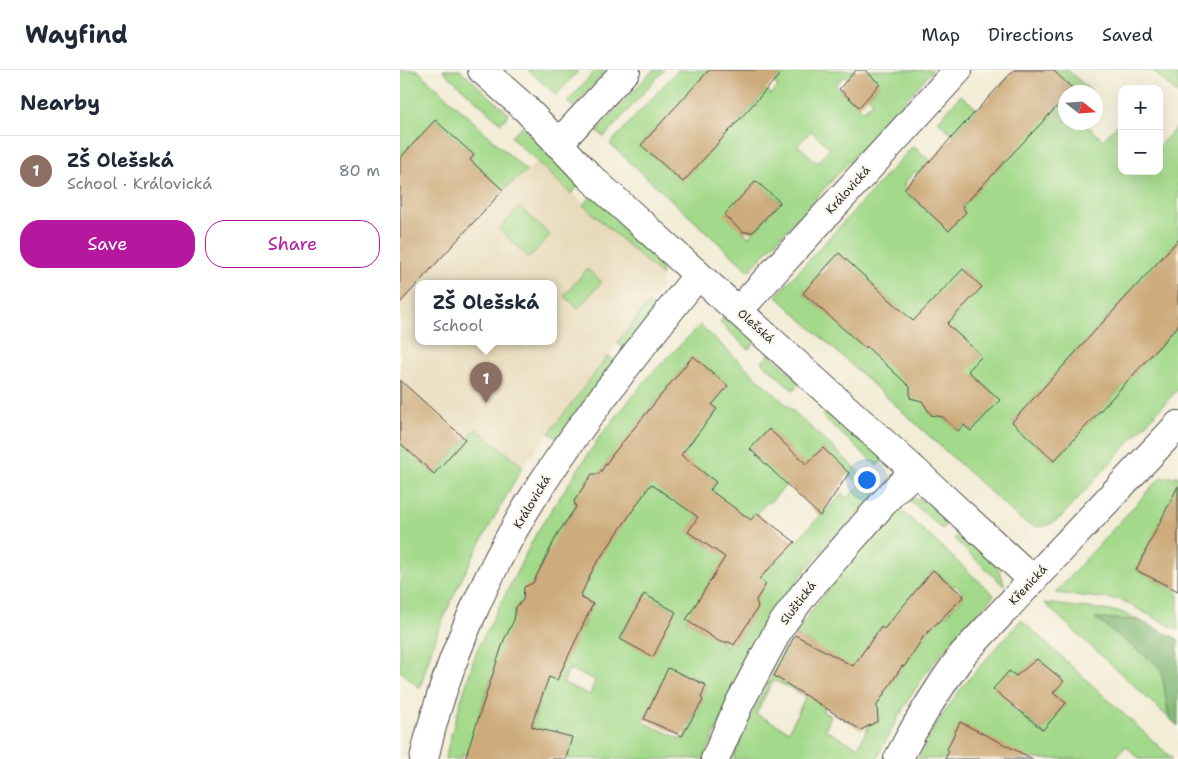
<!DOCTYPE html>
<meta charset="utf-8">
<style>
:root{--surface:#fff;--page:#f2f2f3;--text:#1f2937;--muted:#747a83;--line:#e0e1e3;--accent:#b5179e}
body{margin:0;font-family:"Shantell Sans",sans-serif;background:var(--page);color:var(--text)}
.controls{position:absolute;right:15px;top:15px;display:grid;overflow:hidden;border-radius:10px;box-shadow:0 5px 20px #0002}
.controls button{width:45px;height:45px;display:grid;place-items:center;padding:0;border:0;border-bottom:1px solid var(--line);background:var(--surface);color:var(--text);font:25px sans-serif}
.compass{position:absolute;left:658px;top:15px;width:45px;height:45px;border-radius:50%;background:var(--surface);box-shadow:0 5px 20px #0002;rotate:107deg}
.you{position:absolute;left:466px;top:409px;width:18px;height:18px;margin:-12px;border:4px solid #fff;border-radius:50%;background:#1a73e8;box-shadow:0 0 0 8px #1a73e833}
.badge{display:grid;place-items:center;width:32px;height:32px;border-radius:50%;background:var(--accent);color:#fff;font-size:16px;font-weight:700}
.pin{position:absolute;translate:-50% -41px;filter:drop-shadow(0 1px 2px #0008)}
.pin::after{content:'';position:absolute;top:26px;width:18px;height:15px;background:inherit;clip-path:polygon(0 0,100% 0,50% 100%)}
.popup{position:absolute;left:15px;top:210px;width:142px;height:65px;box-sizing:border-box;display:grid;place-content:center;border-radius:10px;background:var(--surface);filter:drop-shadow(0 1px 4px #0005);font-size:16px;white-space:nowrap;color:var(--muted)}
.popup b{font-size:19px;color:var(--text)}
.popup::after{content:'';position:absolute;left:50%;top:100%;margin-left:-10px;border:10px solid transparent;border-top-color:var(--surface)}
.list{margin:0;padding:0;list-style:none}
h2{display:flex;justify-content:space-between;align-items:center;height:65px;margin:0;padding:0 20px;font-size:21px}
h2 small{font-size:16px;font-weight:400;color:var(--muted)}
.list li{display:grid;grid-template-columns:32px 1fr auto;gap:15px;align-items:center;box-sizing:border-box;height:70px;padding:0 20px;border-top:1px solid var(--line)}
.list b{display:block;font-size:19px;white-space:nowrap}
.list p{margin:0;font-size:16px;white-space:nowrap;color:var(--muted)}
.list em{font-size:16px;font-style:normal;color:var(--muted)}
.actions{display:flex;gap:10px;padding:15px 20px}
.actions a{flex:1;padding:11px 0;border:1px solid var(--accent);border-radius:20px;text-align:center;font-size:18px;color:var(--accent)}
.actions .main{background:var(--accent);color:#fff}
.map{position:relative;flex:none;width:778px;height:689px;overflow:hidden}
header{display:flex;align-items:center;gap:30px;box-sizing:border-box;height:70px;padding:0 25px;background:var(--surface);border-bottom:1px solid var(--line)}
header strong{font-size:24px}
nav{display:flex;gap:28px;margin-inline-start:auto;font-size:18px}
main{display:flex}
aside{flex:1;background:var(--surface)}
.map>svg:first-child{display:block}
.built{fill:#e7daba;fill-rule:evenodd}
.green{fill:#a3d98a;stroke:#67825a;fill-rule:evenodd}
.forest{fill:#82b976;stroke:#567250}
.building{fill:#ceab7c}
.lines{fill:none;stroke-linecap:round;stroke-linejoin:round}
.minor-casing{stroke:#494845;stroke-width:30}
.minor{stroke:#fff;stroke-width:28}
.labels{text-anchor:middle;stroke-width:4.5;stroke-linejoin:round;paint-order:stroke}
.street-label{font-size:12px;fill:#2b2b2b;stroke:#fbf7ec}
</style>
<header>
<strong>Wayfind</strong>
<nav><a>Map</a><a>Directions</a><a>Saved</a></nav>
</header>
<main>
<aside>
<h2>Nearby<small></small></h2>
<ul class="list">
<li><span class="badge" style="background:#8d6e63">1</span><div><b>ZŠ Olešská</b><p>School · Královická</p></div><em>80 m</em></li>
</ul>
<div class="actions"><a class="main">Save</a><a>Share</a></div>
</aside>
<div class="map">
<svg width="778" height="689" viewBox="0 0 778 689">
<rect width="100%" height="100%" fill="#fbf7ec"/>
<filter id="ink" filterUnits="userSpaceOnUse"><feTurbulence type="fractalNoise" baseFrequency=".02" numOctaves="2"/><feDisplacementMap in="SourceGraphic" scale="10" xChannelSelector="R" yChannelSelector="G"/><feConvolveMatrix kernelMatrix="1 2 1 2 8 2 1 2 1" color-interpolation-filters="sRGB"/></filter>
<filter id="wash" filterUnits="userSpaceOnUse"><feTurbulence type="fractalNoise" baseFrequency=".0096" numOctaves="4" result="noise"/><feDisplacementMap in="SourceGraphic" scale="20" xChannelSelector="R" yChannelSelector="G"/><feGaussianBlur stdDeviation="1.12" result="paint"/><feColorMatrix in="noise" values="0 0 0 0 0 0 0 0 0 0 0 0 0 0 0 0 0 1.4 0 .05"/><feComposite in="paint" operator="in"/></filter>
<g filter="url(#wash)">
<rect width="100%" height="100%" fill="#f3edd7"/>
<!-- built -->
<path class="built" d="M0 0H17L127 101 137 91 262 206 261 217 123 396 97 442 53 527 39 560 20 618 0 601ZM18 214H154V272H18Z"/>
<!-- green -->
<g class="green">
<path d="M0 0H17L127 101 103 120 70 89 74 85 35 50 2 86 0 85Z"/>
<path d="M42 0H60L109 44 101 53Z"/>
<path d="M128 0H179L156 25Z"/>
<path d="M196 0H206L173 37 167 32Z"/>
<path d="M253 0H264L204 67 197 61Z"/>
<path d="M278 0H310L241 75 282 112 367 20 371 24 378 17 374 12 384 0H456L448 9 444 6 435 16 464 41 473 31 468 27 480 14 465 0H533L349 201 210 74ZM411 61 430 78 417 93 398 75ZM356 111 380 132 349 167 325 145Z"/>
<path d="M653 0H668L692 22H667L653 7 656 3Z"/>
<path d="M752 0H778V24Z"/>
<path d="M561 25 577 39 553 65 538 51Z"/>
<path d="M665 26 666 52 684 53 703 70 722 50V101H759V76L778 56V170L612 352 654 391 778 256V319L661 447C645 459 637 460 620 449L376 226 513 76 530 90 518 104 515 101 503 115 506 117 504 119 543 155 561 147 566 142 562 137ZM439 184 500 239 465 277 448 263 449 261 422 237 420 238 403 223 421 204 418 201 427 192 429 194ZM563 199 581 217 544 219ZM574 306 593 323 585 332 586 345 571 361 564 355 558 361 541 346 532 345 524 330 515 329 510 317Z"/>
<path d="M122 56 182 113 171 124 111 67Z"/>
<path d="M193 123 256 182 260 192 262 206 183 135Z"/>
<path d="M120 137 150 165 129 188 99 159Z"/>
<path d="M187 199 202 212 178 238 164 226Z"/>
<path d="M249 233 255 238 225 279 217 273Z"/>
<path d="M324 244 356 272 348 279 320 253Z"/>
<path d="M300 255 480 421 407 497 366 557 303 689H166L172 667 157 663 85 689 63 684 61 689H45L56 647 77 580 137 462 200 366 251 304ZM292 287 328 314 312 335 317 340 308 351H240ZM369 359 392 381 373 401 350 379ZM423 378 460 416 447 428 442 424 382 485 349 454 367 432 369 433ZM213 384 252 412 202 484 162 456 176 437 174 431 180 422H186V412L192 404H199ZM305 403 316 412 310 420V477L288 462 302 440ZM325 488 366 514 327 576 286 550ZM144 491 152 495 180 527 193 534 182 558 115 548C113 539 118 535 125 529L124 526 125 519 133 513ZM244 525 272 539 260 562 253 586 220 569ZM169 599 195 610 190 625 163 613ZM280 603 306 615 301 628 303 630 298 642H296L283 670 243 652 262 611 274 616ZM91 609 141 627 129 666 78 648Z"/>
<path d="M369 284 400 312 393 320 362 292Z"/>
<path d="M208 286 215 292 159 370 149 363Z"/>
<path d="M429 339 484 389 477 396 422 346Z"/>
<path d="M76 359 123 396C94 448 61 505 39 559 31 578 26 598 20 618L0 601V373L34 404Z"/>
<path d="M778 406V427L774 425 736 500 778 521V560L721 530 655 523 760 408Z"/>
<path d="M512 428 529 431 550 449 542 459 508 429Z"/>
<path d="M500 439 594 525C578 543 560 560 545 579 517 612 495 650 477 689H333L346 656 387 577 408 588 415 575 394 564 454 485ZM533 500 553 516 556 515 562 522 561 525 564 527 539 552 529 542 510 528ZM481 557 514 581 493 611 483 605 470 573ZM373 610 406 626 389 661 356 644ZM429 626 476 652 470 654 458 677 425 660 431 646 422 641Z"/>
<path d="M562 460C579 476 601 491 604 516L554 469Z"/>
<path d="M644 533 721 542 738 550 696 548 761 598 769 648Z"/>
<path d="M621 550 773 689H739L738 686 737 687 726 676 714 689H601L560 653 547 679 549 681 545 689H518L534 658 561 618ZM637 589 663 611 653 623 666 634 642 661 619 640 617 642 610 637 612 634 594 619 609 601 616 606Z"/>
</g>
<!-- forest -->
<path class="forest" d="M695 548 738 550 778 569V656L769 648 761 598Z"/>
<g id="blocks">
<!-- building -->
<g class="building">
<path d="M309 0H384L283 112 241 75Z"/>
<path d="M456 0H465L480 14 459 37 439 19Z"/>
<path d="M614 0H653L673 19 669 22H666V27L562 137 566 142 549 161 504 119Z"/>
<path d="M35 50 74 85 70 90 103 120 0 233V88Z"/>
<path d="M356 111 380 132 353 162H343L324 145Z"/>
<path d="M778 170V256L654 391 612 352Z"/>
<path d="M439 183 513 251 563 199 582 217 547 254 582 286 568 301 600 330 571 361 564 355 558 361 543 347 531 345 522 331 510 328V317L466 276 465 278 403 223Z"/>
<path d="M293 286 328 316 312 335 317 339 281 385 316 412 310 420 351 450 357 443 395 472 359 509 366 514 356 530 358 537 334 575 329 572H320L286 550 325 487 288 462 298 447 251 414 194 497 180 527 193 534 157 610 149 607 132 653V657L172 667 166 689H65L104 570 114 550 116 537 123 530 124 517 133 513 158 463 176 437 174 431 192 404H199L213 384Z"/>
<path d="M0 310 65 369 34 404 0 373Z"/>
<path d="M369 359 406 394 423 378 449 403 420 446 350 379Z"/>
<path d="M778 416V521L736 500Z"/>
<path d="M533 500 564 526 524 566 504 597 502 596 477 635 478 651 461 660 374 606 395 565 453 596 481 557 484 559Z"/>
<path d="M244 524 276 542 253 587 220 569Z"/>
<path d="M637 589 664 611 653 623 666 633 643 660 593 619 609 601 616 606Z"/>
<path d="M268 598 306 615 301 628 303 630 282 666 244 649Z"/>
<path d="M560 652 633 689H545L549 681 547 679Z"/>
</g>
</g>
</g>
<g filter="url(#ink)">
<use href="#blocks" fill-opacity="0" stroke="#494845" stroke-width="1"/>
<g class="lines">
<!-- minor casing -->
<g class="minor-casing">
<g id="minor">
<path d="M82 0 125 38 190 107 515 401 633 510"/>
<path d="M158 74 226 0"/>
<path d="M339 240 558 0"/>
<path d="M24 689C44 597 90 493 141 415 189 342 244 273 298 205"/>
<path d="M315 689 340 632 380 557 404 524 493 422 515 401"/>
<path d="M498 689C517 652 538 618 563 584L778 355"/>
</g>
</g>
<!-- minor -->
<use href="#minor" class="minor"/>
</g>
</g>
<g class="labels">
<!-- street labels -->
<g class="street-label">
<text transform="translate(448 120) rotate(-48)" y="4">Královická</text>
<text transform="translate(356 256) rotate(42)" y="4">Olešská</text>
<text transform="translate(132 432) rotate(-59)" y="4">Královická</text>
<text transform="translate(628 515) rotate(-47)" y="4">Křenická</text>
<text transform="translate(398 533) rotate(-53)" y="4">Sluštická</text>
</g>
</g>
</svg>
<div class="controls">
<button>+</button>
<button>−</button>
</div>
<svg class="compass" viewBox="-18 -18 36 36"><path d="M0-13l5 13h-10z" fill="#e53935"/><path d="M0 13l5-13h-10z" fill="#747a83"/></svg>
<div class="you"></div>
<div class="pin badge" style="left:86px;top:333px;background:#8d6e63">1</div>
<div class="popup"><b>ZŠ Olešská</b>School</div>
</div>
</main>
